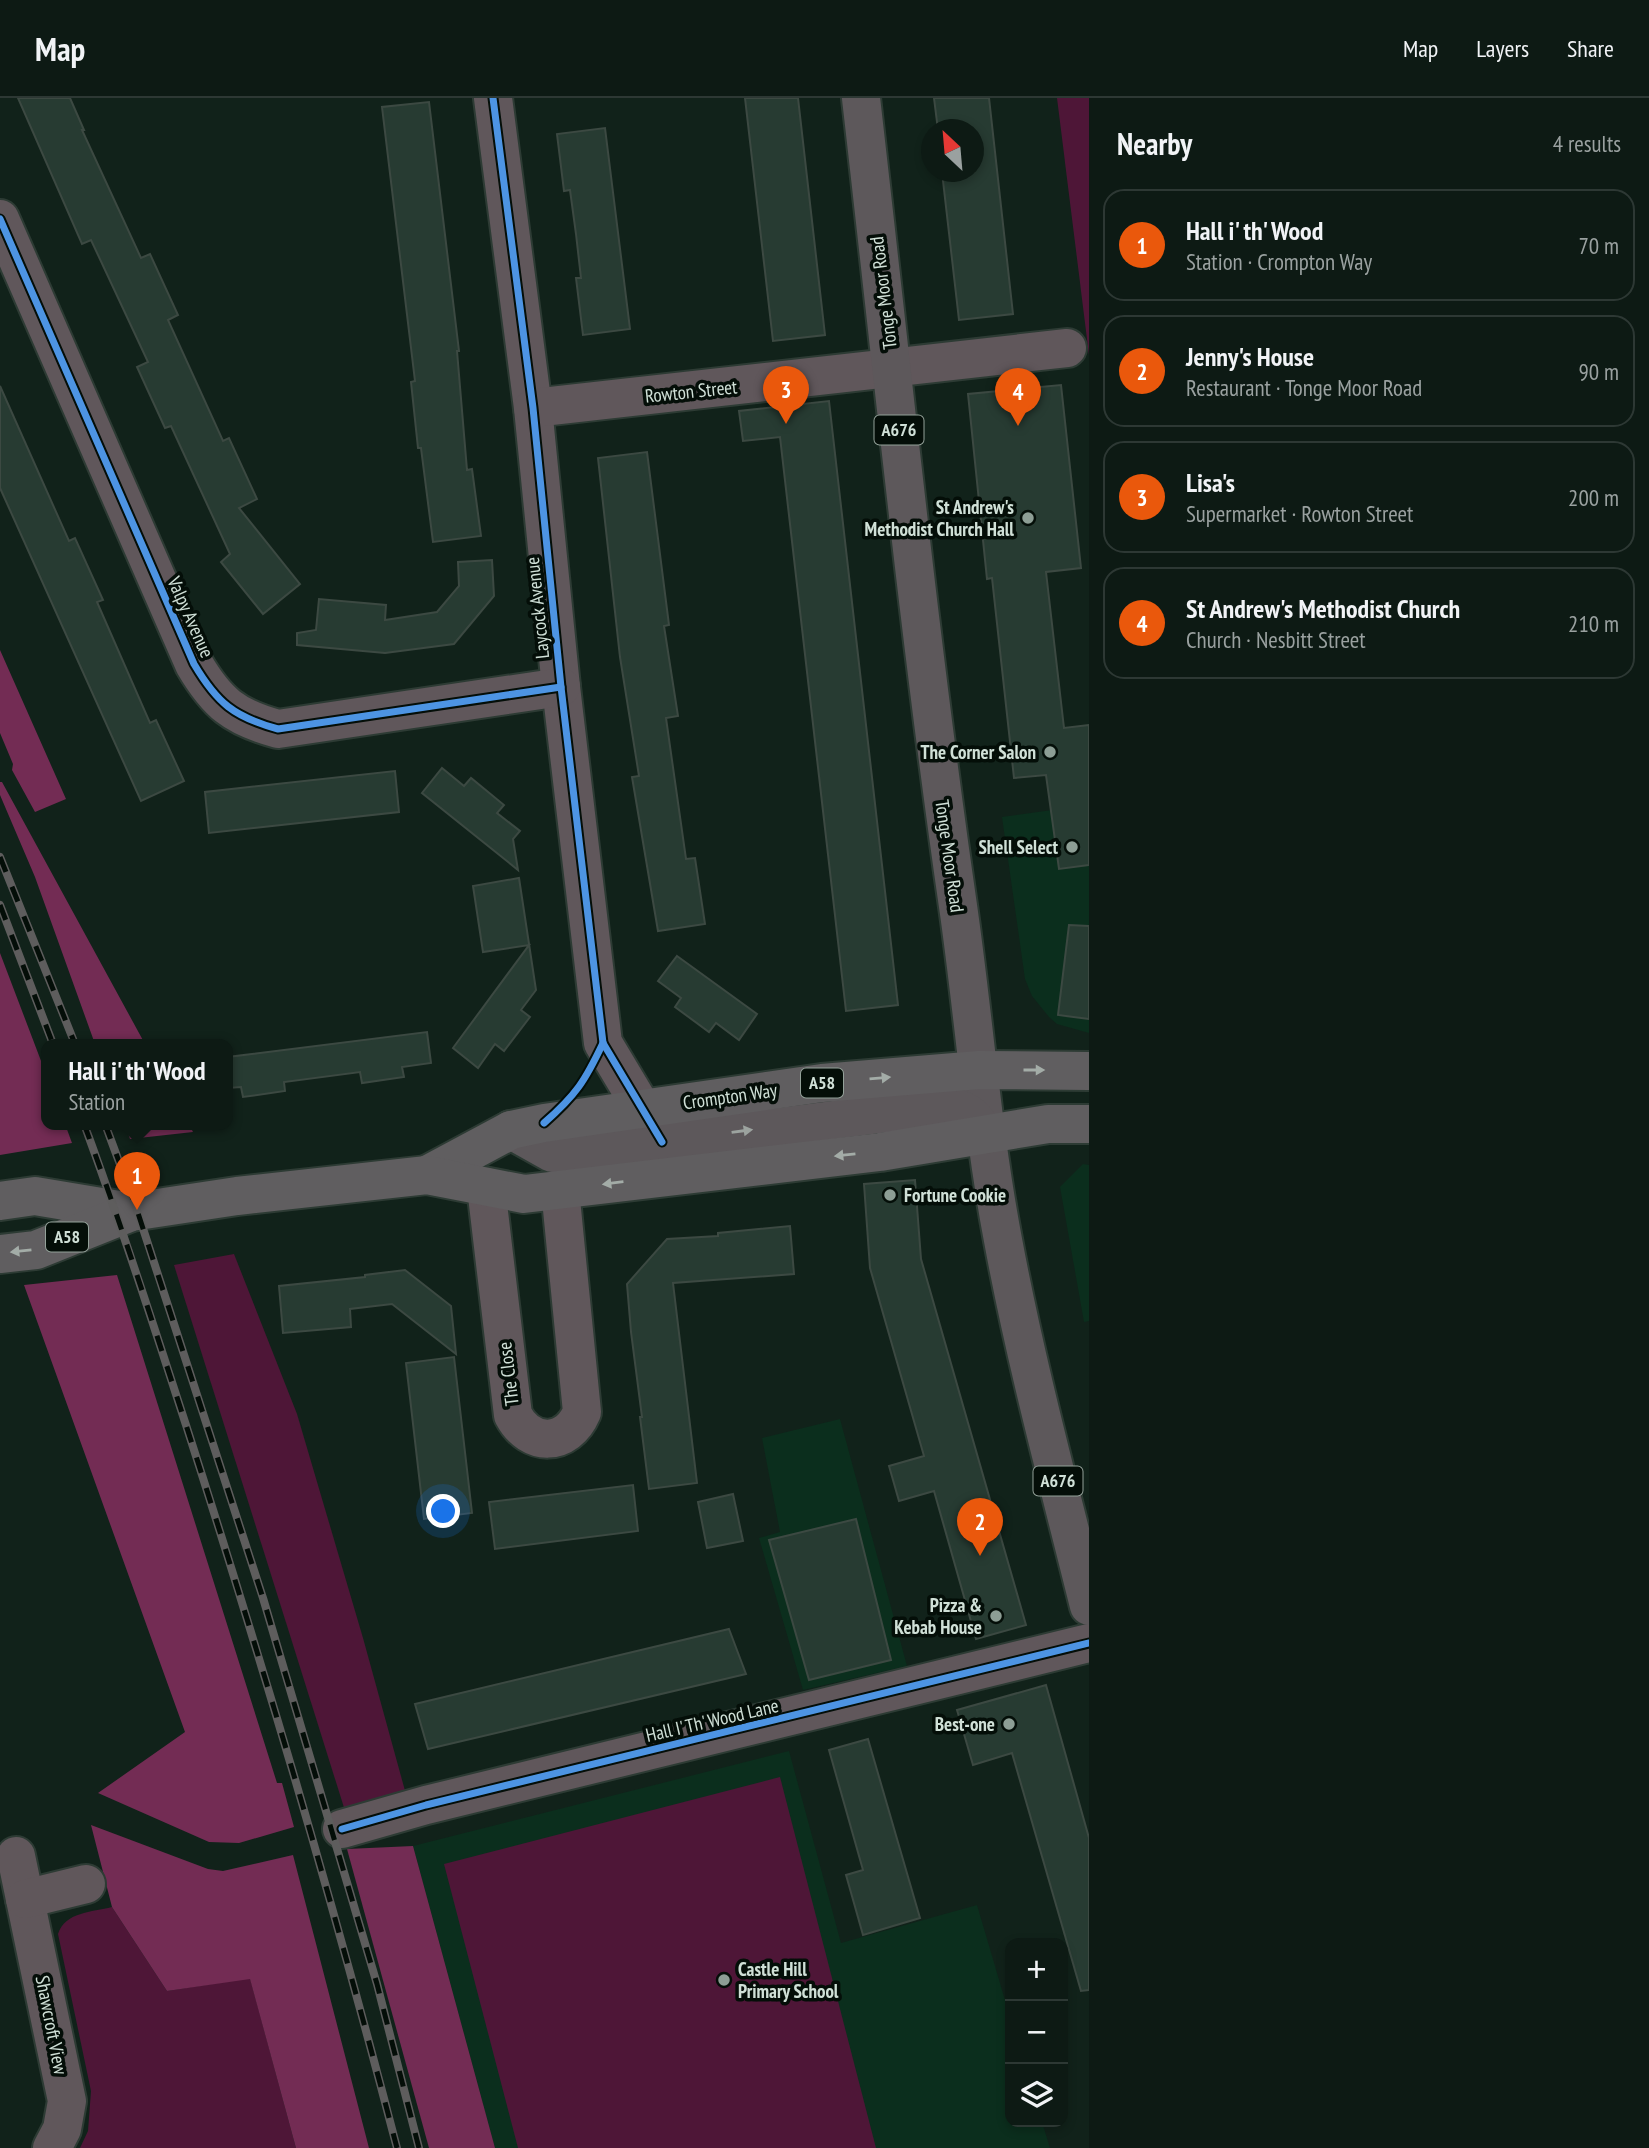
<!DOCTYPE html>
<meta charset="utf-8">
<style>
:root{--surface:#0d1a14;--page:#1b2722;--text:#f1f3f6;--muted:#9aa1a0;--line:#2d3834;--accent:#ea580c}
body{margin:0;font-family:"PT Sans Narrow",sans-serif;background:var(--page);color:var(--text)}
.controls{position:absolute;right:21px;bottom:21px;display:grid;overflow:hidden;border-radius:14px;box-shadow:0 4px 10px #0003}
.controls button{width:63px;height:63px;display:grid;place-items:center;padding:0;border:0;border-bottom:2px solid var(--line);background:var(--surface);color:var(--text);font:35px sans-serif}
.compass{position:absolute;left:921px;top:21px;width:63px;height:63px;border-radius:50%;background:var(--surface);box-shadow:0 4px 10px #0003;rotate:334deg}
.you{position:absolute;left:444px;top:1414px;width:24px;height:24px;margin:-18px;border:5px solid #fff;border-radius:50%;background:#1a73e8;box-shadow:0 0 0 10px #1a73e833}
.badge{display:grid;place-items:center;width:46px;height:46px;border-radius:50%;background:var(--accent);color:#fff;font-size:23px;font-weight:700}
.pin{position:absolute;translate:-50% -58px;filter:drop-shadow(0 2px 4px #0008)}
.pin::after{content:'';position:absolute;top:37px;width:24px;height:21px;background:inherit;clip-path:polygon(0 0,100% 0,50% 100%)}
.popup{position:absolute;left:41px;top:941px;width:192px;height:91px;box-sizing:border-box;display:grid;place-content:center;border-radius:14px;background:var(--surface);filter:drop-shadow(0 2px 5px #0005);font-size:23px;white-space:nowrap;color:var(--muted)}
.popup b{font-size:26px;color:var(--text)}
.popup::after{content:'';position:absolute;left:50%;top:100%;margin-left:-14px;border:14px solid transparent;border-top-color:var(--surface)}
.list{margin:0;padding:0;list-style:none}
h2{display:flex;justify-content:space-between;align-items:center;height:91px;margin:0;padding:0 28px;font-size:30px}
h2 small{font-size:23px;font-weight:400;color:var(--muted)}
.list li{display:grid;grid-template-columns:46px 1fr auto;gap:21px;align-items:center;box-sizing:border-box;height:112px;margin:0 14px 14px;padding:0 14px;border:2px solid var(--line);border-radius:21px}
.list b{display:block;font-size:26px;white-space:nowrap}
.list p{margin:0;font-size:23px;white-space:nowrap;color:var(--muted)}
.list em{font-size:23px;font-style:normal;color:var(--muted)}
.icon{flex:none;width:38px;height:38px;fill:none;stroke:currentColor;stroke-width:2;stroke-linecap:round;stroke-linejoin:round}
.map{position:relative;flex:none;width:1089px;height:2050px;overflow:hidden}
header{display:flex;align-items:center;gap:42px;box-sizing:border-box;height:98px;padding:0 35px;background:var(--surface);border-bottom:2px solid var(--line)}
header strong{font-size:33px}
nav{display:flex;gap:38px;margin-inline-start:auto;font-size:24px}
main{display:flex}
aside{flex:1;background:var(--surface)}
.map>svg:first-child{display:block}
.built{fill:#0b2e1d}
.green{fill:#4e1637}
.forest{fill:#732c54}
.building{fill:#273b32;stroke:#3c4942;stroke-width:2}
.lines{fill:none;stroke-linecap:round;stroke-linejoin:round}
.street-casing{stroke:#2d3b34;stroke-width:42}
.primary-casing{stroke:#2d3b34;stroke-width:42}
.highway-casing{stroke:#2d3b34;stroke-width:42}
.street{stroke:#60575b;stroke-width:38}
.primary{stroke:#5d585b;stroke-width:38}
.highway{stroke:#605e60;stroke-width:38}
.rail-casing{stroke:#5e5d5d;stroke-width:8}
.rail{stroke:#040e08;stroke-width:5;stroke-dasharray:16;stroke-linecap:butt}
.cycleway-casing{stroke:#040e08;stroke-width:11}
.cycleway{stroke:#4d94e3;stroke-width:7}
.oneway{fill:#a3aca7}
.oneway2{fill:#9ca39f}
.poi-dot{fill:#8d9e95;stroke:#040e08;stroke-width:2.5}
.labels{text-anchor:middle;stroke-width:7;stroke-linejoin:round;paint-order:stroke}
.shield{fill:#040e08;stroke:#93a199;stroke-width:2}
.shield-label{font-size:18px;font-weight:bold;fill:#d0e0d7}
.street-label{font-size:19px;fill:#d0e0d7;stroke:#040e08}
.poi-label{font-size:19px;font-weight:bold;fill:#d0e0d7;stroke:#040e08;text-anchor:end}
</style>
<header>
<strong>Map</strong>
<nav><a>Map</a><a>Layers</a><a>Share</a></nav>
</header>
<main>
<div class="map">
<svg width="1089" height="2050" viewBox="0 0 1089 2050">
<rect width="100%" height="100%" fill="#11221a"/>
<!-- built -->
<g class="built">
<path d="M1089 707V935L1057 926 1049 919 1032 898 1025 881 1002 719Z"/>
<path d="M1083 1066 1089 1067V1223L1084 1224 1060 1089Z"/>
<path d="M840 1321 907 1568 803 1592 759 1440 780 1434 762 1340Z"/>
<path d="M789 1653 841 1845 977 1807 1010 1919V2024H1042L1050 2050H495L413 1748Z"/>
</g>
<!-- green -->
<g class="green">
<path d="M1057 0H1089V257Z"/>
<path d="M234 1156 297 1316 363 1540 407 1700 346 1716 174 1167Z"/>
<path d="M780 1679 876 2050H518L444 1766Z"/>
<path d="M112 1809 167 1893 250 1880 296 2050H80L88 2033 91 1993 58 1836C65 1814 92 1814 112 1809Z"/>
</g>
<!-- forest -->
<g class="forest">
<path d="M0 552 66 701 35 714 12 672 13 666 0 635Z"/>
<path d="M0 684H2L145 946H95L35 779 0 697Z"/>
<path d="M0 855 46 976V1026H65L72 1045 0 1057Z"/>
<path d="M125 1026H189L193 1034 130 1041Z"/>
<path d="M117 1177 277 1685H282L294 1729 239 1745 209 1744 98 1695 185 1634 24 1187Z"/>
<path d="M91 1727 208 1771 223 1773 293 1757 369 2050H296L250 1881 167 1893 112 1809Z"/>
<path d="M413 1748 495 2050H429L347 1751Z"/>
</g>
<!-- building -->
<g class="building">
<path d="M18 0H70L84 32H82L141 160 150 156 178 217 168 222 223 343 229 340 257 401 239 410 300 486 263 516 221 464 230 456 171 328 165 330 137 269 148 264 91 142 82 146Z"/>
<path d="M745 0H798L825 237 773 243Z"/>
<path d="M934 0H989L1013 216 959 222 942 74H974V32H938Z"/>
<path d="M429 4 459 253H457L467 372 472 371 481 438 433 444 421 350H418L411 284 415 283 382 9Z"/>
<path d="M605 30 630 231 583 237 576 180H581L576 136 570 92 564 93 557 36Z"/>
<path d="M1061 287 1081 470 1046 474 1064 630 1089 627V767L1059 771 1046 677 1014 680 992 480 987 481 968 296Z"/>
<path d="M0 288 69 443 75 440 103 502 97 504 150 625 156 622 184 683 141 703 0 390Z"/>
<path d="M829 303 898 907 846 913 780 339 743 343 739 313Z"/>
<path d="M647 354 669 527 664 528 678 618 666 620 686 761 695 760 705 826 658 833 632 679 639 678 620 559 598 360Z"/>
<path d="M492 462 494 498 454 546 385 555 297 547V535L316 532 319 501 386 507 385 522 437 514 459 488 458 464Z"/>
<path d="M442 670 464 688 471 680 504 707 497 715 520 733 513 741 518 772 422 695Z"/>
<path d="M395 673 399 714 209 735 205 694Z"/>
<path d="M519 780 536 892 521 912 530 919 504 953 495 946 478 970 453 950 529 847 483 854 473 788Z"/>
<path d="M1069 827 1089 828V921L1058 917Z"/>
<path d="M677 858 757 916 739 942 716 925 709 934 675 909 681 900 658 883Z"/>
<path d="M427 934 431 965 402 969 404 979 362 985 360 974 284 984 285 993 243 999 241 989 228 990V959Z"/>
<path d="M915 1082 921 1161 1026 1527 976 1541 934 1393 899 1403 889 1368 924 1358 870 1170 864 1086Z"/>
<path d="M790 1128 794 1176 673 1185 697 1385 649 1391 640 1319H642L631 1234 627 1186 667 1141 718 1138V1135Z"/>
<path d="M405 1172 451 1208 456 1256 392 1206 350 1211 351 1229 283 1235 279 1188 365 1179V1177Z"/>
<path d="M454 1259 472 1415 424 1421 406 1265Z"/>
<path d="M633 1387 638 1433 495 1451 489 1404Z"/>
<path d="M733 1396 743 1443 707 1450 698 1404Z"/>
<path d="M856 1421 891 1562 809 1582 769 1442Z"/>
<path d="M729 1531 746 1576 428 1651 415 1606Z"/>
<path d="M1046 1587 1089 1740V1892L1081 1893 1012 1655 973 1667 957 1612Z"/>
<path d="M868 1641 920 1820 863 1837 846 1777 863 1772 829 1652Z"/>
</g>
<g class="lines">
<!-- street casing -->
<g class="street-casing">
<g id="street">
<path d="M493 0 533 310 561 589 603 945 658 1037"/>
<path d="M0 121 194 566C217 605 234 619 278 631L561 589"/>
<path d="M533 310 1067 250"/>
<path d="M486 1089 513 1317C530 1349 567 1349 582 1314L560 1091"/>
<path d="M342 1731 426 1707 1089 1545"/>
<path d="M16 1758 67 2003 62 2031 52 2050"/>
<path d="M25 1801 86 1786"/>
</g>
</g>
<!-- primary casing -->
<g class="primary-casing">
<g id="primary">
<path d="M861 0C892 269 919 539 958 808 974 919 982 1032 1003 1142 1026 1266 1059 1387 1089 1508"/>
<path d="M511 1032 552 1055 662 1044 942 1008C965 1009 975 1017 985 1037"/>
</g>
</g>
<!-- highway casing -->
<g class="highway-casing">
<g id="highway">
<path d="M427 1077 511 1032 544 1025 822 985 979 972 1089 973"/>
<path d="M0 1103 35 1098 131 1114"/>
<path d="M0 1156 36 1152 131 1114 237 1098 427 1077 524 1096 880 1054 1048 1026H1089"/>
</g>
</g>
<!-- street -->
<use href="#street" class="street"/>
<!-- primary -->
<use href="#primary" class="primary"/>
<!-- highway -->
<use href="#highway" class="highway"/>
<!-- rail casing -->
<g class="rail-casing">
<g id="rail">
<path d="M0 759 75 946"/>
<path d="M0 807 53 946"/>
<path d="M84 1026C121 1125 153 1226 186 1327 263 1566 334 1807 397 2050"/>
<path d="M105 1026 137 1112 263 1500 377 1886 419 2050"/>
</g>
</g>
<!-- rail -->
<use href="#rail" class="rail"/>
<!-- cycleway casing -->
<g class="cycleway-casing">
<g id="cycleway">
<path d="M493 0 533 310 561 589 603 945 662 1044"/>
<path d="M0 121 194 566C217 605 234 619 278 631L561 589"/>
<path d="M544 1025C576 997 585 983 603 945"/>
<path d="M342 1731 426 1707 1089 1545"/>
</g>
</g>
<!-- cycleway -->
<use href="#cycleway" class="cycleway"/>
</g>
<!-- one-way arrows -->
<defs><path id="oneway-solid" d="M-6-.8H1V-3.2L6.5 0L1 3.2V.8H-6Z" transform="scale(1.75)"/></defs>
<g class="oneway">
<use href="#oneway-solid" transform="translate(1034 972)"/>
<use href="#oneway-solid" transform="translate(880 980) rotate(-5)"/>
<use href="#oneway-solid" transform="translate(845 1057) rotate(174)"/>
<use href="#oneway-solid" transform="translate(613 1085) rotate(173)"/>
<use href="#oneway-solid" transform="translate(21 1153) rotate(174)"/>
</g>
<use class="oneway2" href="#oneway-solid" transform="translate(742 1033) rotate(-8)"/>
<!-- markers -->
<g class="poi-dot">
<circle cx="1028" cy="420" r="7"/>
<circle cx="1050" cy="654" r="7"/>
<circle cx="1072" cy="749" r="7"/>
<circle cx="890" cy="1097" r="7"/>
<circle cx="996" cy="1518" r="7"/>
<circle cx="1009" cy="1626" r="7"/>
<circle cx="724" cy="1882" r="7"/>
</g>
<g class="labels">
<!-- shield labels -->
<g class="shield">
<rect x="874.5" y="317.5" width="49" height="29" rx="5"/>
<rect x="801" y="970.5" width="42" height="29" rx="5"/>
<rect x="46" y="1124.5" width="42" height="29" rx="5"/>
<rect x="1033.5" y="1368.5" width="49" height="29" rx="5"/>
</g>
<g class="shield-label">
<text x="899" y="338">A676</text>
<text x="822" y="991">A58</text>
<text x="67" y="1145">A58</text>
<text x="1058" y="1389">A676</text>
</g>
<!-- street labels -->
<g class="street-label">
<text transform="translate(883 195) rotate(-97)" y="7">Tonge Moor Road</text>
<text transform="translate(691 293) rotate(-6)" y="7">Rowton Street</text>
<text transform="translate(537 510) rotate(-96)" y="7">Laycock Avenue</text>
<text transform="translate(191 519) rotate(66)" y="7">Valpy Avenue</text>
<text transform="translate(950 758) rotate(82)" y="7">Tonge Moor Road</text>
<text transform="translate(730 998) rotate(-8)" y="7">Crompton Way</text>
<text transform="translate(508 1276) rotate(-97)" y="7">The Close</text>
<text transform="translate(712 1622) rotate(-13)" y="7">Hall I' Th' Wood Lane</text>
<text transform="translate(52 1927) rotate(79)" y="7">Shawcroft View</text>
</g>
<!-- poi labels -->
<g class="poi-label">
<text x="1014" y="416">St Andrew's<tspan x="1014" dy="22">Methodist Church Hall</tspan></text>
<text x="1036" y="661">The Corner Salon</text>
<text x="1058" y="756">Shell Select</text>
<text x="904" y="1104" text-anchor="start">Fortune Cookie</text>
<text x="982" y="1514">Pizza &amp;<tspan x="982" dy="22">Kebab House</tspan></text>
<text x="995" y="1633">Best-one</text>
<text x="738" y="1878" text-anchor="start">Castle Hill<tspan x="738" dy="22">Primary School</tspan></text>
</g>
</g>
</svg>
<div class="controls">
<button>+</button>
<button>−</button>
<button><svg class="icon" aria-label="layers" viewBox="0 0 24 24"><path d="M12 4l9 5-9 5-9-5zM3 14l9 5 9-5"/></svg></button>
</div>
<svg class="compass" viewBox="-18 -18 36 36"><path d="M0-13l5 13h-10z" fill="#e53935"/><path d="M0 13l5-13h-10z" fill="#9aa1a0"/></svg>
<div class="you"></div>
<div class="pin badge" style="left:137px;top:1112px">1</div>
<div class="popup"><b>Hall i' th' Wood</b>Station</div>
<div class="pin badge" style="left:980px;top:1458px">2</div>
<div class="pin badge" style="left:786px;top:326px">3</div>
<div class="pin badge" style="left:1018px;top:328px">4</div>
</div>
<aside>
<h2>Nearby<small>4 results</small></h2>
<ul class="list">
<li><span class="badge">1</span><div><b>Hall i' th' Wood</b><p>Station · Crompton Way</p></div><em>70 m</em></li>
<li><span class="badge">2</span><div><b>Jenny's House</b><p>Restaurant · Tonge Moor Road</p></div><em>90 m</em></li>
<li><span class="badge">3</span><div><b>Lisa's</b><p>Supermarket · Rowton Street</p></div><em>200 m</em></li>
<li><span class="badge">4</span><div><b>St Andrew's Methodist Church</b><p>Church · Nesbitt Street</p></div><em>210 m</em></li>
</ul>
</aside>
</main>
